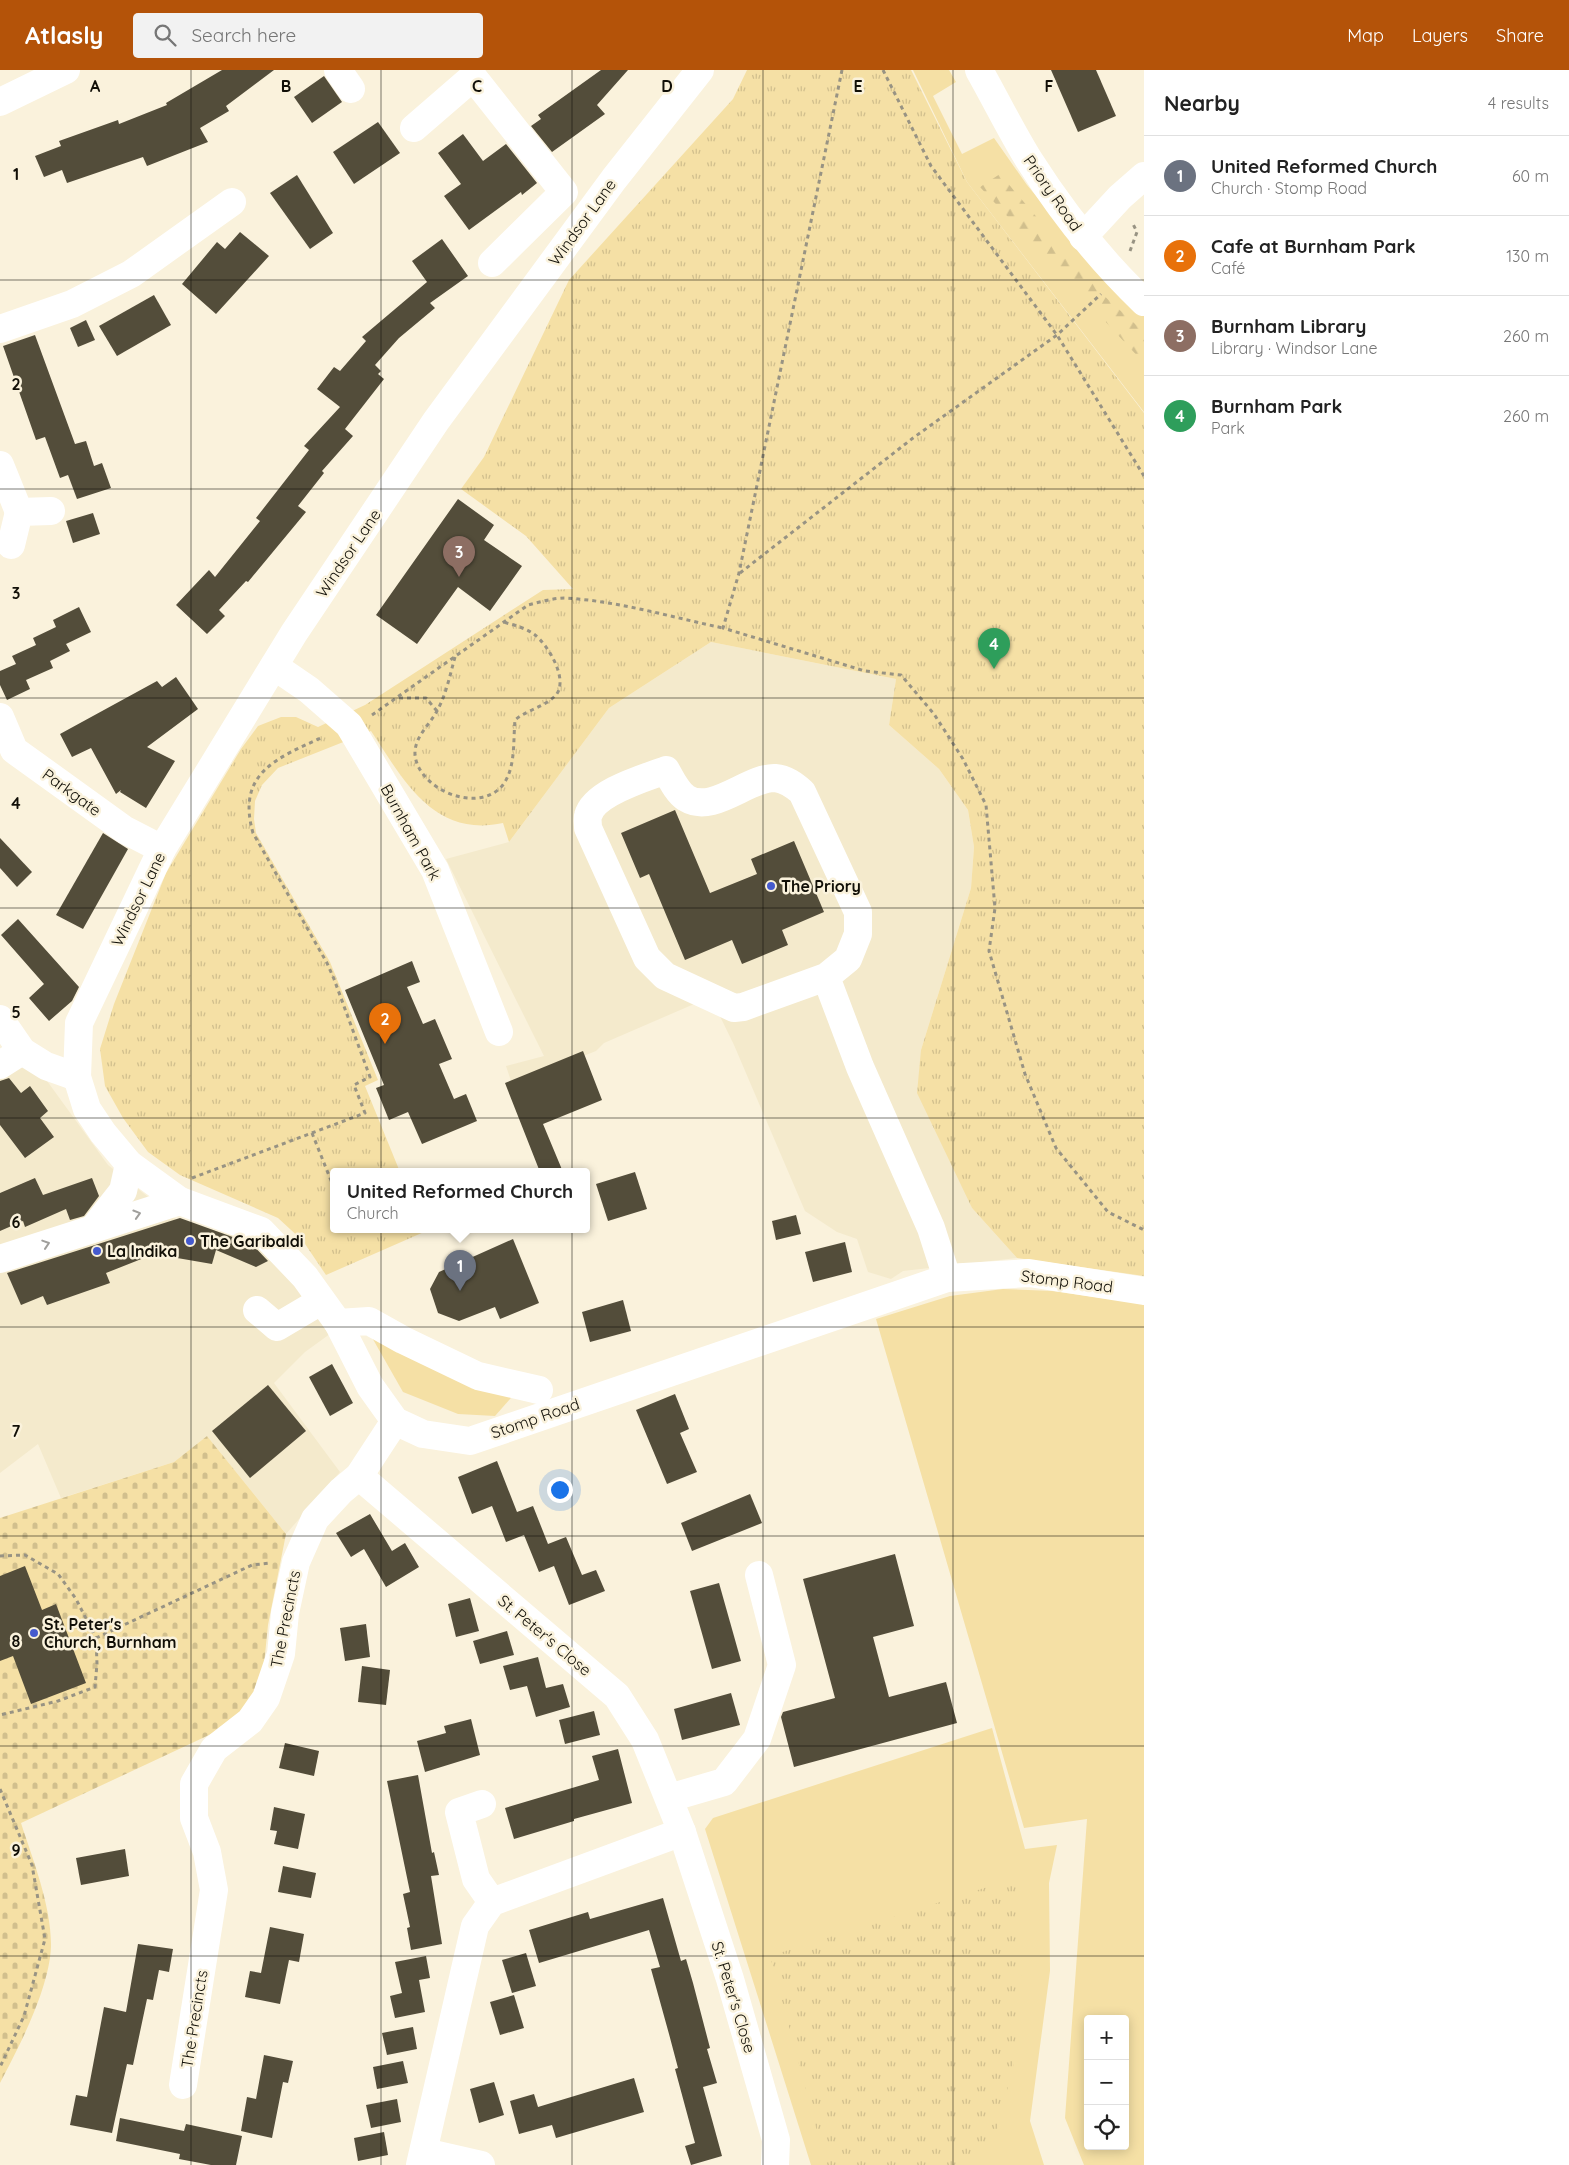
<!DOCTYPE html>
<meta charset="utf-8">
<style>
:root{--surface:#fff;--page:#f2f2f2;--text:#222;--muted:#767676;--line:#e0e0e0;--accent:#b45309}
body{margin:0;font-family:Quicksand,sans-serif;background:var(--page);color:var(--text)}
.controls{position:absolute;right:15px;bottom:15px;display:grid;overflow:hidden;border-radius:5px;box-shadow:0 2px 12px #0003}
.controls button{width:45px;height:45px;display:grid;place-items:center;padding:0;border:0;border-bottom:1px solid var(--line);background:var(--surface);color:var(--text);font:25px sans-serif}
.you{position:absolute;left:559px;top:1419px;width:18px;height:18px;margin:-12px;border:4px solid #fff;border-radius:50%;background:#1a73e8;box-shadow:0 0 0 8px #1a73e833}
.badge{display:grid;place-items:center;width:32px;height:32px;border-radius:50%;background:var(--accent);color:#fff;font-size:16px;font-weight:700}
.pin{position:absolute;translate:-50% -41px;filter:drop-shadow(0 1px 2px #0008)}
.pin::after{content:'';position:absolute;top:26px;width:18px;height:15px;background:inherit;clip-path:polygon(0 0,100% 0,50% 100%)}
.popup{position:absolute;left:330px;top:1098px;width:260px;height:65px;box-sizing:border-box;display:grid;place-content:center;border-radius:5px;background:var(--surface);filter:drop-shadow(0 1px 4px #0005);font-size:16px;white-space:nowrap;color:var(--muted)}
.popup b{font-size:19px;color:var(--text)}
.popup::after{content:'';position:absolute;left:50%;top:100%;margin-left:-10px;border:10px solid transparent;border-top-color:var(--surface)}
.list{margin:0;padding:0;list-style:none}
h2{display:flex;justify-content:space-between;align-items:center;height:65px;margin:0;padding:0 20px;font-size:21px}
h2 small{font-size:16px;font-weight:400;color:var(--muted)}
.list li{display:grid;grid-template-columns:32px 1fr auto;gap:15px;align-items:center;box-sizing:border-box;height:80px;padding:0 20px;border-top:1px solid var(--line)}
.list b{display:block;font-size:19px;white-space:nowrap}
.list p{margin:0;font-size:16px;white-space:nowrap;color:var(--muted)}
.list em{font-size:16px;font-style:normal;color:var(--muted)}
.icon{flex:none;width:28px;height:28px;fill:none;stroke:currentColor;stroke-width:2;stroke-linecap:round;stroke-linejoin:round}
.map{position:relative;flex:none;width:1144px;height:2095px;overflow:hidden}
header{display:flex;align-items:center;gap:30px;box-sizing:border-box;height:70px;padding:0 25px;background:var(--accent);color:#fff}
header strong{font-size:24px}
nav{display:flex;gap:28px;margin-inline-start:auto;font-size:18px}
.search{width:350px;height:45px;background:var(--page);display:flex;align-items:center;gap:12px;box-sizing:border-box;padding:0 18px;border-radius:5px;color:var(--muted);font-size:19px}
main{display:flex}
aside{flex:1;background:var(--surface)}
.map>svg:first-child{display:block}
.built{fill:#f4eacc}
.green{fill:#f5e0a5;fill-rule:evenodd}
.forest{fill:url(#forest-firs)}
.cemetery{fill:url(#cemetery-stones)}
.park{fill:url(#park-tufts)}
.building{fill:#534d3a}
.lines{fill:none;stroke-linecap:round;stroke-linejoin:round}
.path{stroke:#989383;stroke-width:3;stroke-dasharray:4 4;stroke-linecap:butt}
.minor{stroke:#fff;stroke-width:28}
.oneway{stroke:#a09f9c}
.grid{fill:none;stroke:#110f07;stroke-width:1;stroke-opacity:0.55}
.poi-dot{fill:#455ace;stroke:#faf2dc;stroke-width:2}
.labels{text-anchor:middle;stroke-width:5;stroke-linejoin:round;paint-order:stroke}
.street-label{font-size:16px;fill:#110f07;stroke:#faf2dc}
.poi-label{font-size:16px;font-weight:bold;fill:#110f07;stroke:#faf2dc;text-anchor:start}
.grid-label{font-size:16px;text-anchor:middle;font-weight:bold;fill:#110f07;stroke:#faf2dc;stroke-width:5;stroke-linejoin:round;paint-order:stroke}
</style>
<header>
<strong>Atlasly</strong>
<div class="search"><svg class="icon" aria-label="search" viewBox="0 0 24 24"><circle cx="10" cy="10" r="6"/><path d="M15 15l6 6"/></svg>Search here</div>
<nav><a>Map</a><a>Layers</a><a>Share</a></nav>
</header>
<main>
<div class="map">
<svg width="1144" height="2095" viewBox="0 0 1144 2095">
<defs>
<pattern id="forest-firs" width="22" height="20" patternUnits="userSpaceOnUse" patternTransform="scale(1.25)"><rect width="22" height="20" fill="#f5e0a5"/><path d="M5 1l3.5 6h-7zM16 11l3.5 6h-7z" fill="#d1bf8d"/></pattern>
<pattern id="cemetery-stones" width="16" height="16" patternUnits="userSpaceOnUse" patternTransform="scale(1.25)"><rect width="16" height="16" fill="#f5e0a5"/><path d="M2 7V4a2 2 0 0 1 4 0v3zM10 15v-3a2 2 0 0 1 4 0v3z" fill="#d1bf8d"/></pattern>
<pattern id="park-tufts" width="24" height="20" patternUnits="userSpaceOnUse" patternTransform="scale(1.25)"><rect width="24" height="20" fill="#f5e0a5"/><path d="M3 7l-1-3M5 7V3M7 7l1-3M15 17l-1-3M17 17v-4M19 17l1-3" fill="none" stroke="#d1bf8d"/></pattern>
</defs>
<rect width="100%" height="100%" fill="#faf2dc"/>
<!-- built -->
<g class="built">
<path d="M711 572 896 609 889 655 939 699 968 740 974 777 971 818 921 980 972 1138 1017 1188 903 1201 891 1209 868 1202 857 1169 837 1162 805 1141 734 975 713 932 708 928 604 973 596 981 512 1014 506 996 544 986 446 789 509 772 609 638Z"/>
<path d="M0 980 42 1004 108 1095 177 1150 262 1174 334 1261 305 1282 274 1313 340 1402 286 1464 207 1366 174 1392 61 1428 38 1374 0 1403Z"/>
</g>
<!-- green -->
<g class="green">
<path d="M913 0H949L956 12 933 26 962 84 994 68 1027 115 1102 205 1144 244V342L967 112Z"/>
<path d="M1003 1219 1052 1221 1144 1234V2095H1084L1065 2048 1087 1749 1024 1758 876 1249 950 1226ZM1088 1949H1125V2076H1088Z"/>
<path d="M366 1257 524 1313 495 1346 458 1344 403 1322Z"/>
<path d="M992 1658 1025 1779 1057 1775 1049 1813 1050 1901 1030 2051 1044 2095H811L705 1759 713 1748Z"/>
</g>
<!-- forest -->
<path class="forest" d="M1000 104 1101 223 1144 262V293L980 117Z"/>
<!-- cemetery -->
<path class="cemetery" d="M207 1366 286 1464 268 1555 263 1604 247 1639 224 1658 21 1753C33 1790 52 1838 51 1877 49 1919 20 1975 0 2013V1448L174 1392Z"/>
<!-- park -->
<g class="park">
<path d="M747 0H911L967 112 1144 343V1206L1017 1188 972 1138 917 1023 921 980 971 818 974 777 968 740 939 699 889 655 896 609 711 572 609 638 509 772 503 753C434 768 404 711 371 661L278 698 262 715 255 731 254 749 256 763 330 892 378 1010 365 1016 400 1102H334V1160H423L424 1162 326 1205 303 1171 278 1148 180 1105 148 1082 123 1048 105 1016 100 979 114 934 166 803 241 679 258 656 281 647H296L318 657 365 635 543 520 573 519 526 466 461 419 484 387 569 210 733 29Z"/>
<path d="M1019 1807 1022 1900 1013 1998 995 2066 963 2095H826L770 1886Z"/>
</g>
<!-- building -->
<g class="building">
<path d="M222 0H274L226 36 229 41 200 58 208 72 147 96 143 87 67 113 62 100 44 107 35 86 61 76 59 71 118 50 119 54 167 35 166 33Z"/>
<path d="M601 0H628L597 35 605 44 552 82 531 56 541 49 538 45Z"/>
<path d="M1051 0H1096L1116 46 1078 62Z"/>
<path d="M324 6 342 32 312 53 294 27Z"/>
<path d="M378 52 400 83 354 114 333 82Z"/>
<path d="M463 64 483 91 506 74 537 113 522 125 521 122 469 160 444 126 461 114 438 83Z"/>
<path d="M297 105 333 163 310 179 270 123Z"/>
<path d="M240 162 269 186 216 244 182 214 217 172 225 179Z"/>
<path d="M442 169 468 206 430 233 435 238 399 268 375 295 381 301 378 304 384 309 345 359 353 366 322 401 324 403 298 436 306 442 248 512 246 511 219 540 225 546 207 564 176 535 209 500 215 507 260 451 256 448 309 380 304 376 340 337 317 319 334 297 340 301 366 271 362 267 427 212 412 191Z"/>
<path d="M154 225 171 255 117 286 99 256Z"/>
<path d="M86 250 95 270 78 277 70 258Z"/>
<path d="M35 265 75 374 86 371 94 396 102 393 111 418 77 429 68 405 60 408 45 367 36 370 3 276Z"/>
<path d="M458 429 494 455 484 470 522 496 490 541 458 517 417 574 376 545Z"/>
<path d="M93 443 100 464 73 473 66 451Z"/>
<path d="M79 537 91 562 66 574 70 581 50 591 53 598 26 610 30 619 7 630 0 615V601L16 594 12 586 36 575 33 568 56 557 53 550Z"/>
<path d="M176 607 198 639 147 677 175 691 146 738 120 722 121 720 116 724 91 678 72 687 60 664 157 611 162 617Z"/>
<path d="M675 740 710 823 757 804 751 789 794 771 824 842 782 860 788 875 742 894 732 870 685 890 649 804 640 808 621 763Z"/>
<path d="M103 763 128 779 83 859 56 845Z"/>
<path d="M0 768 32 802 17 817 0 798Z"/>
<path d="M18 849 79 917 72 931 49 951 29 928 44 914 1 865Z"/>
<path d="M412 891 420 912 407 917 423 954 435 949 452 989 439 994 454 1029 466 1024 477 1051 422 1074 408 1042 389 1050 376 1018 384 1015 345 920Z"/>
<path d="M583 981 602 1030 543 1054 563 1102H540L505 1013Z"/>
<path d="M9 1008 21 1023 30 1016 48 1041 40 1048 54 1067 25 1088 0 1055V1011Z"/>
<path d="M635 1102 647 1139 608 1151 596 1114Z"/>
<path d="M35 1108 43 1125 92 1108 99 1126 84 1146 70 1150 66 1139 25 1157 23 1151 0 1161V1123Z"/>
<path d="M796 1145 801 1164 776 1170 772 1151Z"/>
<path d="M180 1148 252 1174 268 1191 256 1197 216 1180 212 1194 154 1184 106 1203 110 1213 47 1235 43 1226 21 1235 7 1203Z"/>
<path d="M513 1169 539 1233 500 1249 495 1237 459 1251 438 1243 430 1219 439 1202Z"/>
<path d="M845 1172 852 1202 813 1212 805 1182Z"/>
<path d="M623 1230 631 1261 590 1272 582 1242Z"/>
<path d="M332 1294 353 1333 330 1346 309 1307Z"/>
<path d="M268 1315 306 1361 250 1408 212 1361Z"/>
<path d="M675 1324 689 1359 680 1363 697 1402 667 1414 636 1340Z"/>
<path d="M497 1391 517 1442 533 1436 548 1474 566 1467 582 1505 596 1500 605 1521 569 1535 554 1496 539 1502 524 1465 506 1472 492 1436 472 1444 458 1407Z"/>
<path d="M750 1424 762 1453 692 1481 681 1453Z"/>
<path d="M370 1444 392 1481 405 1473 419 1497 386 1517 364 1479 351 1487 336 1463Z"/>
<path d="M895 1484 914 1556 873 1567 889 1627 946 1612 957 1653 794 1697 781 1647 783 1642 835 1628 803 1509Z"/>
<path d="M25 1496 42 1540 56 1534 86 1613 31 1634 13 1586 0 1591V1506Z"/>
<path d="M719 1513 741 1591 712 1599 690 1521Z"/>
<path d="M470 1528 479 1561 456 1567 448 1534Z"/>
<path d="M366 1554 370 1587 345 1591 340 1558Z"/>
<path d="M507 1561 514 1585 480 1594 473 1571Z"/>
<path d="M538 1587 546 1618 563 1614 570 1637 536 1647 527 1616 510 1620 503 1596Z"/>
<path d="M362 1596 390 1600 386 1635 358 1632Z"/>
<path d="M731 1623 740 1655 682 1670 674 1639Z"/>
<path d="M594 1641 600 1665 565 1674 559 1650Z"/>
<path d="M471 1649 480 1685 425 1702 417 1671 446 1663 444 1656Z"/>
<path d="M285 1673 319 1681 314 1706 279 1698Z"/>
<path d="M618 1679 632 1733 574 1749V1751L514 1769 505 1738 599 1710 592 1686Z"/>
<path d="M418 1705 432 1783 434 1782 439 1805 431 1806 442 1874 411 1880 407 1858 410 1857 403 1824 410 1822 387 1711Z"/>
<path d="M274 1737 305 1744 298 1779 274 1774 277 1761 270 1760Z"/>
<path d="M125 1779 129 1806 81 1815 76 1788Z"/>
<path d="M283 1796 316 1803 311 1828 278 1822Z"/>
<path d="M663 1828 681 1891 686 1889 693 1913 710 1978 707 1979 717 2013 703 2017 722 2086 691 2095 685 2076 695 2073 675 1999 678 1998 669 1964 651 1899 660 1897 649 1860 539 1893 529 1860 588 1842 590 1849Z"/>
<path d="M270 1857 304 1864 299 1892 289 1890 280 1934 245 1927 250 1901 261 1903Z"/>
<path d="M138 1874 173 1879 169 1902 159 1900 153 1930 147 1929 133 1995 127 1994 112 2063 70 2055 76 2025 87 2027 104 1937 126 1942Z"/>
<path d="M526 1883 536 1916 512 1923 502 1890Z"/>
<path d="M426 1886 430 1908 419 1910 425 1942 395 1948 390 1926 402 1923 395 1892Z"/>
<path d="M514 1925 524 1958 500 1965 490 1932Z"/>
<path d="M413 1957 417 1979 387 1985 382 1963Z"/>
<path d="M264 1985 293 1991 288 2013 283 2012 272 2068 241 2061 247 2027 256 2029Z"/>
<path d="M403 1991 408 2013 377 2019 373 1997Z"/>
<path d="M634 2008 644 2042 556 2068 552 2055 519 2064 510 2031 534 2024 538 2037Z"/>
<path d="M494 2012 504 2045 479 2053 470 2019Z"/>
<path d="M397 2029 401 2052 371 2058 366 2035Z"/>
<path d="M120 2048 184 2061 186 2054 242 2066 236 2095H211L179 2089 180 2084 116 2071Z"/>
<path d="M384 2062 388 2085 358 2091 354 2068Z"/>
</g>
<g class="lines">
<!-- path -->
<g class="path">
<path d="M842 0 739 503 723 558 865 601 901 605 934 644 963 689 986 735 995 838 989 881 1025 1004 1056 1078 1108 1142 1144 1160"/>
<path d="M883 0 931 96 1057 265 1144 406"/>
<path d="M1130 181 1137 162 1132 152"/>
<path d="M740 503 913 368 1057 265 1101 224"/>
<path d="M455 587C450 605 446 625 437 641 429 656 414 667 415 685 418 718 476 745 502 716 516 699 513 671 515 650 527 640 544 637 555 626 570 611 548 575 535 565 526 558 514 555 503 552"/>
<path d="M399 628H426L437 641"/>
<path d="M372 645 528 535C540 532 553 528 565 528 618 531 671 547 723 558"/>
<path d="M312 1063 334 1118"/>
<path d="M192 1108 365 1043 354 1015 370 1007 334 909 327 893 253 763C236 703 277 688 323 667"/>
<path d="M0 1486 25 1485 58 1504 76 1529 96 1568 97 1594 95 1617 58 1631 0 1645"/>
<path d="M96 1568 252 1495 270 1493"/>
<path d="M0 1719 32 1795 45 1869 24 1946 0 1997"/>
</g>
<!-- minor -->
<g class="minor">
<path d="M338 0 351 19"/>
<path d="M700 0 614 109 436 351 294 563 162 779 79 953 77 1007 87 1039 103 1063 129 1094 180 1131 261 1161 305 1207 338 1253 370 1316 395 1351 423 1364 470 1371 947 1208 1029 1203 1144 1221"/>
<path d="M979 0C996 30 1011 61 1029 90 1062 142 1100 190 1144 232"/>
<path d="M0 32 66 0"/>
<path d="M414 58 473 7 564 122 492 193"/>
<path d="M1083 167 1120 127 1144 106"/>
<path d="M0 259 72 234 131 204 232 132"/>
<path d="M0 395 19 442"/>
<path d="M11 475 19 442 51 441"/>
<path d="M274 596 309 620 349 655 435 800 499 962"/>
<path d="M0 647 14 680 125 760 162 779"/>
<path d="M826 907 743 937 734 938 665 906 647 888 588 758C588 754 587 749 588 746 594 722 645 708 666 700 671 709 677 722 686 728 713 745 748 707 775 708 786 709 794 715 802 722L858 842V864L848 889 826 907 860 997 931 1158 947 1208"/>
<path d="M0 949 22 981 46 996 77 1007"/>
<path d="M0 995 22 981"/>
<path d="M94 1158 123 1121 129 1094"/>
<path d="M0 1189 180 1131"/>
<path d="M257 1240 277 1257 321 1231"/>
<path d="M338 1253 369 1251 403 1270 478 1306 539 1320"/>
<path d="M359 1406 617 1626 645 1670 682 1762 730 1909 776 2070 775 2095"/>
<path d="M669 1728 724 1712 757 1669 782 1595 759 1505"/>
<path d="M482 1734 459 1742 476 1809 492 1832"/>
<path d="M183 2015 214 1820 207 1782 194 1748V1714L214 1679 250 1651 266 1628 281 1584 285 1543 296 1492 315 1449 341 1421 359 1406 395 1351"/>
<path d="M424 2082 481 2095"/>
<path d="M420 2095 475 1856 492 1832 682 1762"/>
</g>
</g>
<!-- one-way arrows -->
<defs><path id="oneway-chevron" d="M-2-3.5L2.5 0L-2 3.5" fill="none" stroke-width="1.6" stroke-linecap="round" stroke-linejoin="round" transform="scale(1.25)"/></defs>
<g class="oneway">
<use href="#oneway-chevron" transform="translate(137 1144) rotate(-17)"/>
<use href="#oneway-chevron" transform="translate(46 1174) rotate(-18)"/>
</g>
<!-- grid -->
<path class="grid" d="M191 0V2095M381 0V2095M572 0V2095M763 0V2095M953 0V2095M0 210H1144M0 419H1144M0 628H1144M0 838H1144M0 1048H1144M0 1257H1144M0 1466H1144M0 1676H1144M0 1886H1144"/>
<!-- markers -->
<g class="poi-dot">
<circle cx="771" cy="816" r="5"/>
<circle cx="190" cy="1171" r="5"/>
<circle cx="97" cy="1181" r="5"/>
<circle cx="34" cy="1563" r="5"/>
</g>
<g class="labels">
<!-- street labels -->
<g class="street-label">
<text transform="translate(1053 123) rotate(55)" y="6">Priory Road</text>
<text transform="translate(582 152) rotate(-54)" y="6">Windsor Lane</text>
<text transform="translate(348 483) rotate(-56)" y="6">Windsor Lane</text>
<text transform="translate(72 722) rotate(36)" y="6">Parkgate</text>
<text transform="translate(411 762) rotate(61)" y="6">Burnham Park</text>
<text transform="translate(138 829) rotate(-64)" y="6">Windsor Lane</text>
<text transform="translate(1067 1211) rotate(7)" y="6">Stomp Road</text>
<text transform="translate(535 1348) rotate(-19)" y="6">Stomp Road</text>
<text transform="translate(285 1549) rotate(-79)" y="6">The Precincts</text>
<text transform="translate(545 1565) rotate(40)" y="6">St. Peter's Close</text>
<text transform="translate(734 1927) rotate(73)" y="6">St. Peter's Close</text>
<text transform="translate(194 1949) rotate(-81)" y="6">The Precincts</text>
</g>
<!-- poi labels -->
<g class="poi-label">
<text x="781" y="822">The Priory</text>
<text x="200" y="1177">The Garibaldi</text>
<text x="107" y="1187">La Indika</text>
<text x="44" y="1560">St. Peter's<tspan x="44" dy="18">Church, Burnham</tspan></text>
</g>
</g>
<g class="grid-label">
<text x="95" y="22">A</text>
<text x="286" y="22">B</text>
<text x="477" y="22">C</text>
<text x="667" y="22">D</text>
<text x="858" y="22">E</text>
<text x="1049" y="22">F</text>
<text x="16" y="110">1</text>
<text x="16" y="320">2</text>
<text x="16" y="529">3</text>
<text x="16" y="739">4</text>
<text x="16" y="948">5</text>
<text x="16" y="1158">6</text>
<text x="16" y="1367">7</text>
<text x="16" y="1577">8</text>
<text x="16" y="1786">9</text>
</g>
</svg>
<div class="controls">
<button>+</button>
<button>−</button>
<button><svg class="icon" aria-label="locate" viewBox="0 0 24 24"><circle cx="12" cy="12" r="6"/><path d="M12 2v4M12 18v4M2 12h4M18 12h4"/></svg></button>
</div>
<div class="you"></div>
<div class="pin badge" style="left:460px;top:1221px;background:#6b7280">1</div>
<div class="popup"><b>United Reformed Church</b>Church</div>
<div class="pin badge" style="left:385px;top:974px;background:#e8710a">2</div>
<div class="pin badge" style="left:459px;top:507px;background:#8d6e63">3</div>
<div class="pin badge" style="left:994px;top:599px;background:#2e9e5b">4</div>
</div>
<aside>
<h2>Nearby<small>4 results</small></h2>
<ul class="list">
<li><span class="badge" style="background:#6b7280">1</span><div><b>United Reformed Church</b><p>Church · Stomp Road</p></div><em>60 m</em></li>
<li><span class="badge" style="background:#e8710a">2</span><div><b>Cafe at Burnham Park</b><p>Café</p></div><em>130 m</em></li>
<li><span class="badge" style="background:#8d6e63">3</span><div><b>Burnham Library</b><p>Library · Windsor Lane</p></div><em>260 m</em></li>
<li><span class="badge" style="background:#2e9e5b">4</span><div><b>Burnham Park</b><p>Park</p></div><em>260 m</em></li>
</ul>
</aside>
</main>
